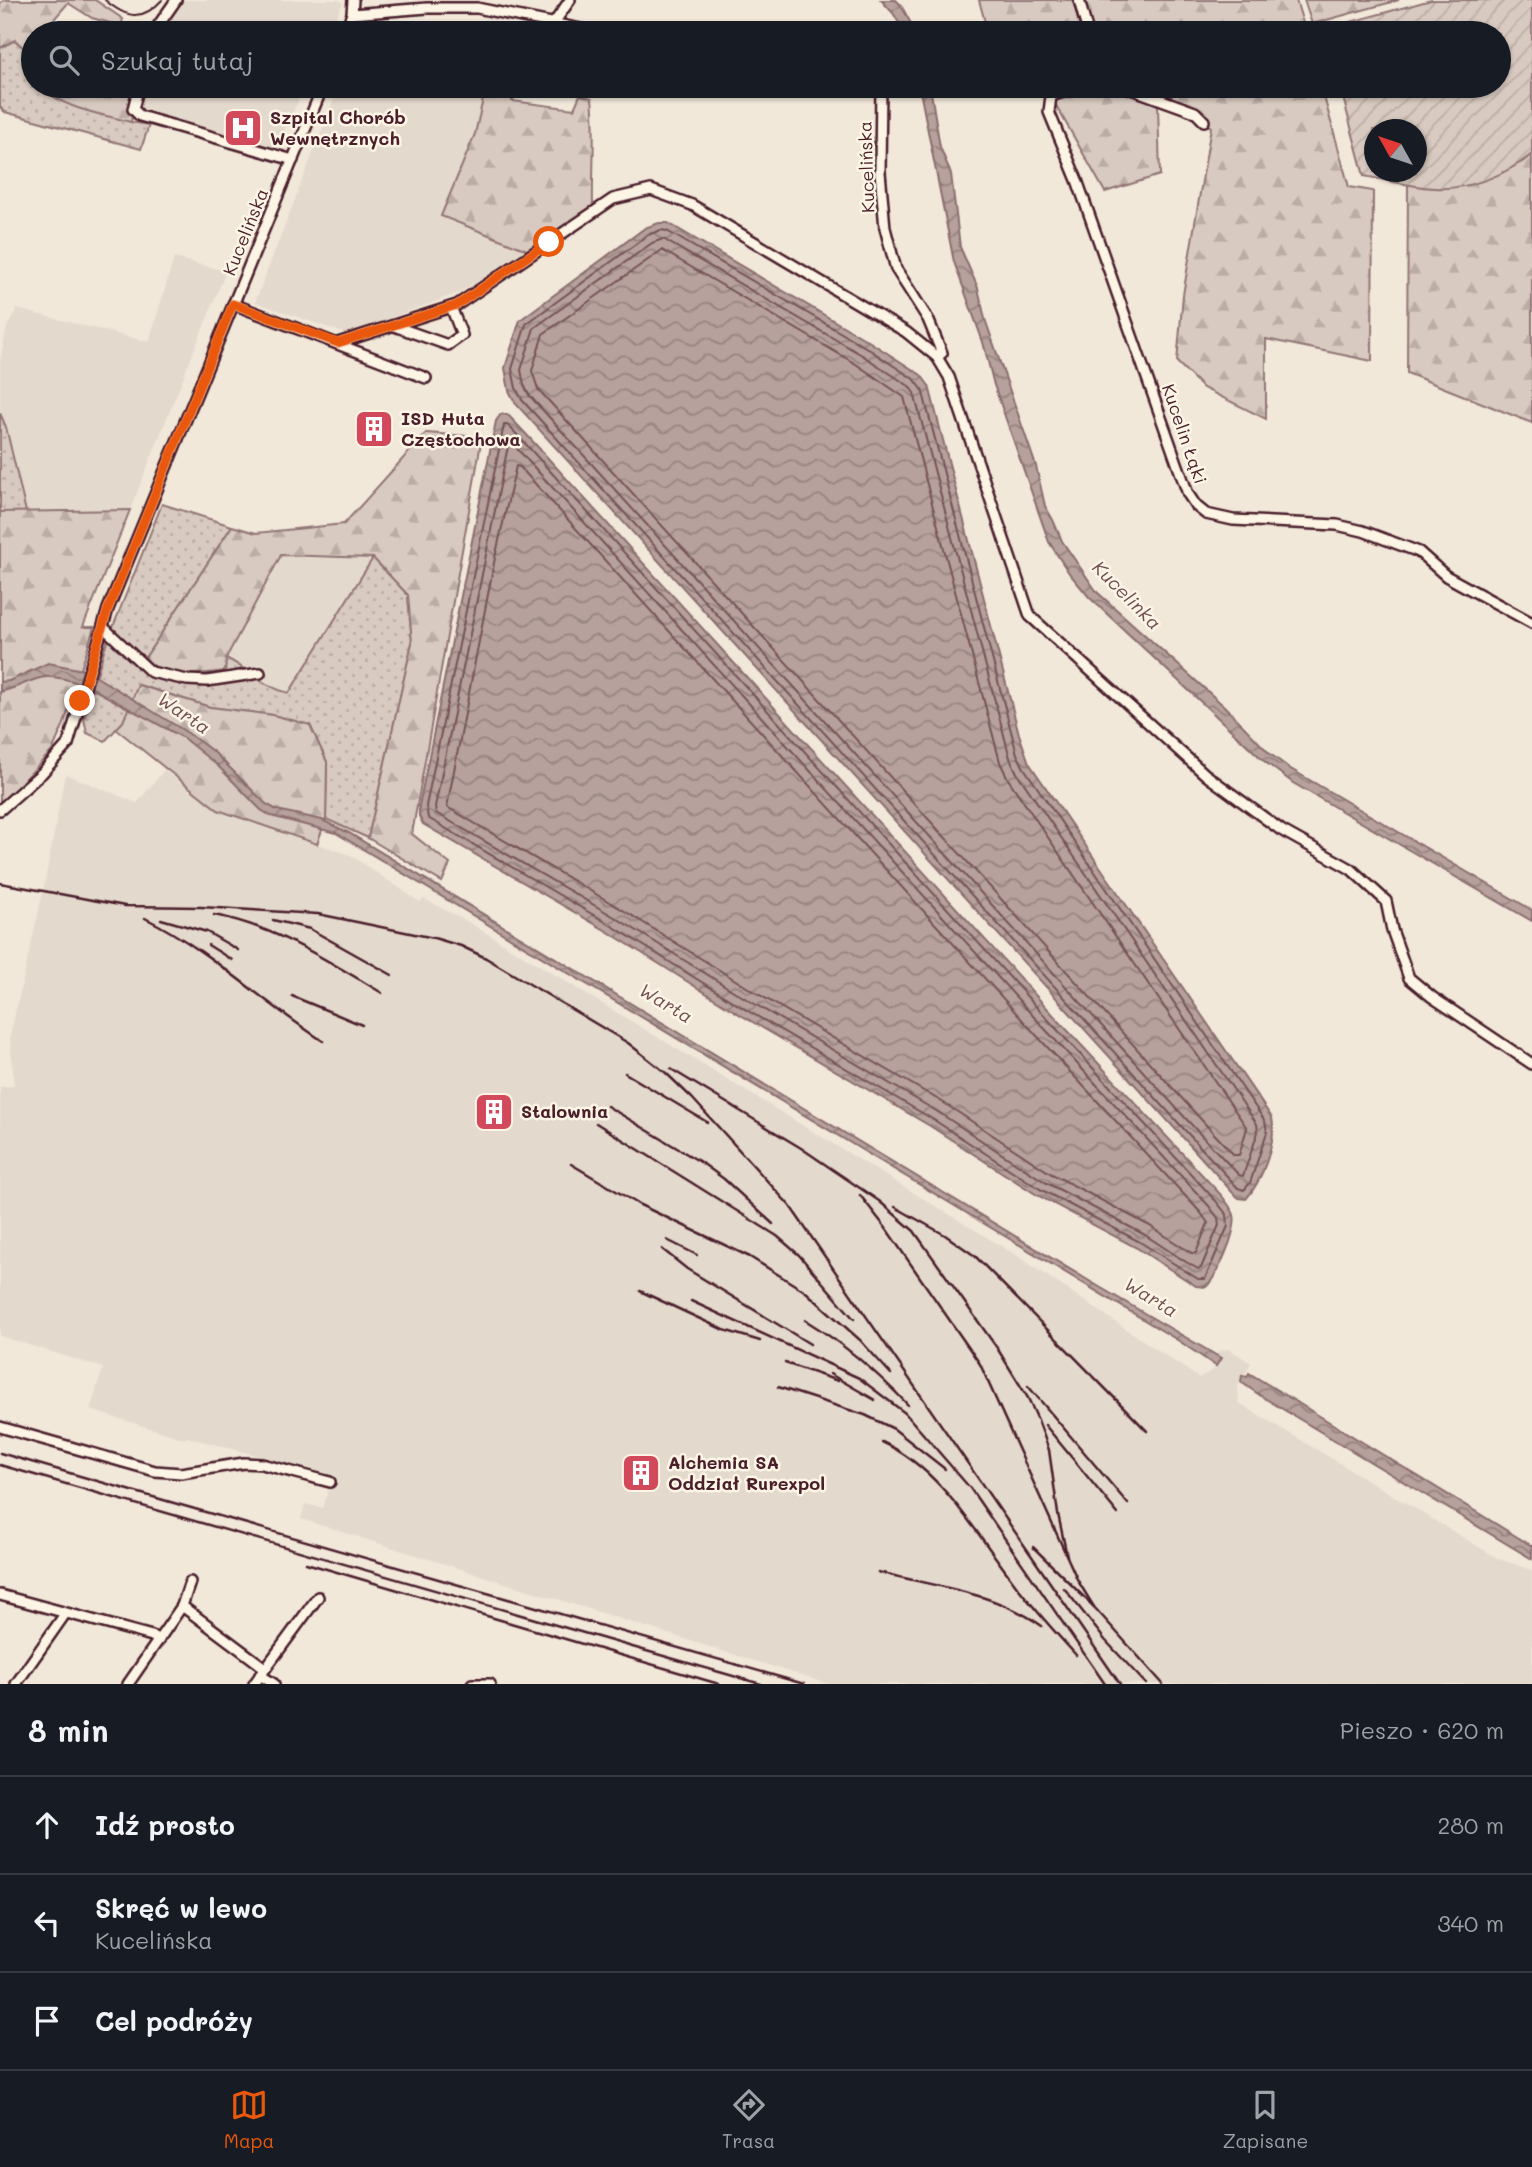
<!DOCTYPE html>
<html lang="pl">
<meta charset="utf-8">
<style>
:root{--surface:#171b24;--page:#242831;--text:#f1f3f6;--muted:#9ea1a6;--line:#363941;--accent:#ea580c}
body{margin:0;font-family:Mali,sans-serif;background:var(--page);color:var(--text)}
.compass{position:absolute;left:1364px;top:119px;width:63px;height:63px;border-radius:50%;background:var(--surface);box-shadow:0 2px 5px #0004;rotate:310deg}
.stop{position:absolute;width:21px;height:21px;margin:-16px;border:5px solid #ea580c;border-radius:50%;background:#fff}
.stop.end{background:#ea580c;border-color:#fff;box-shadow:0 2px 7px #0008}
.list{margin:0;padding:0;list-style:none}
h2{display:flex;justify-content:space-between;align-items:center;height:91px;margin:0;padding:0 28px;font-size:30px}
h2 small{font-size:23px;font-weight:400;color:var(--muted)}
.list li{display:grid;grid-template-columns:46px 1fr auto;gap:21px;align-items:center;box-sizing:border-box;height:98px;padding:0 28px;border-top:2px solid var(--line)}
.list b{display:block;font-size:26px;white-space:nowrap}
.list p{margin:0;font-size:23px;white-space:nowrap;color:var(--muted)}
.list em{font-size:23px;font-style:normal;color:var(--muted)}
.icon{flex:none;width:38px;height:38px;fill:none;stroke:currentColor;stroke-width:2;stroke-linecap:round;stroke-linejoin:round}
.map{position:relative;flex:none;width:1532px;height:1684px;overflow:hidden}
.search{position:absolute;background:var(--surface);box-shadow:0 2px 5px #0004;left:21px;right:21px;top:21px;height:77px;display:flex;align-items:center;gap:18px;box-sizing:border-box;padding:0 24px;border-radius:38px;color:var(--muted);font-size:26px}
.sheet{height:385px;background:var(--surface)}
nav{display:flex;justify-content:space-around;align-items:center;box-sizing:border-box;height:98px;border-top:2px solid var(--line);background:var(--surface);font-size:19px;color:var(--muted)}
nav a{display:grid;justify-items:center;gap:4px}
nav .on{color:var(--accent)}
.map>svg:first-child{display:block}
.built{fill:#e4d9cd}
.grass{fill:url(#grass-dots);stroke:#917476;stroke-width:2}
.forest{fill:url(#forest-firs);stroke:#917476;stroke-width:2}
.garden{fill:url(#garden-furrows);stroke:#917476;stroke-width:2;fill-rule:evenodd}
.water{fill:url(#water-waves);stroke:#8b6d6f;stroke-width:2}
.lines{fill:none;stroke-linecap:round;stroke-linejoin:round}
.shore{stroke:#755358;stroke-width:2}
.minor-casing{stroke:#4a1f2b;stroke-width:14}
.minor{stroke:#fcf5e5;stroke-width:9}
.tram{stroke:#4a1f2b;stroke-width:2}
.rail{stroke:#4a1f2b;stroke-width:2.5}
.route{stroke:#ea580c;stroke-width:9}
.labels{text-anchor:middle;stroke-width:5;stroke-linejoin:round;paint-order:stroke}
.poi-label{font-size:18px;font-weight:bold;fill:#4a1f2b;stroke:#fcf5e5;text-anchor:start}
.street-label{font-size:18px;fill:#4a1f2b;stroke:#fcf5e5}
.water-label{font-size:19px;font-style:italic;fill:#704c53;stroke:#fcf5e5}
</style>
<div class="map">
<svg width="1532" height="1684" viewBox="0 0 1532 1684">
<defs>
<pattern id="grass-dots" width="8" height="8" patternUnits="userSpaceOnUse" patternTransform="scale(1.75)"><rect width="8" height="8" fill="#d8cac0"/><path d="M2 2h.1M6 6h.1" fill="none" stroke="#bbada5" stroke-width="1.8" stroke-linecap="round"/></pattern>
<pattern id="forest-firs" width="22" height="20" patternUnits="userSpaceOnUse" patternTransform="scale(1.75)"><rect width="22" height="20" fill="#d8cac0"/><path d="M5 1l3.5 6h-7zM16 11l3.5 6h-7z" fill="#bbada5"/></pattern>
<pattern id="garden-furrows" width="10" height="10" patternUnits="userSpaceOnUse" patternTransform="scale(1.75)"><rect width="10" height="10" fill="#d8cac0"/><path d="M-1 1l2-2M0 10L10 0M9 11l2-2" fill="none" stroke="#bbada5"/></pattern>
<pattern id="water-waves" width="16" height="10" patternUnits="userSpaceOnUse" patternTransform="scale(1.75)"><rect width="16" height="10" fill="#b6a19c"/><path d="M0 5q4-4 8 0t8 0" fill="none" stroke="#96837f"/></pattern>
</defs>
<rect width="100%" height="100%" fill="#f1e8da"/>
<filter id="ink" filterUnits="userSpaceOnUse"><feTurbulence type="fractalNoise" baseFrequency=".0143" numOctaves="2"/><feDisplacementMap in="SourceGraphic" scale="14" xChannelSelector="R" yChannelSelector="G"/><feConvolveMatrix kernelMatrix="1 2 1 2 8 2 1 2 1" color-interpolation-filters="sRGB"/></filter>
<g filter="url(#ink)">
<!-- built -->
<g class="built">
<path d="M179 0H339L343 3 329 33H158Z"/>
<path d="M404 21 402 33H360L364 24Z"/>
<path d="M145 86H305L276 149 145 113 140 106Z"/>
<path d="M339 86H486L475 134 441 216 527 250 459 293 346 334 255 302Z"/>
<path d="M174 258 226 271 130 510 26 512 6 427 0 413V361L7 327 17 309 149 342Z"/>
<path d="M281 555 373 558 290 693 270 688 246 668 226 658Z"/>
<path d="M164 770 218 810 350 855 420 902 424 899 463 919 1016 1255 1199 1378 1213 1370 1220 1359 1216 1356 1219 1351 1229 1349 1251 1363 1238 1386 1239 1403 1499 1559 1532 1570V1684H828L301 1519 305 1504 323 1508 332 1475 187 1437 186 1439 90 1410 103 1368 0 1336V1087L14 1086 10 1036 43 892 65 774 137 803Z"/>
</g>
<!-- grass -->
<g class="grass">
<path d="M15 40 26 50 33 86H40L46 92 131 122 149 125 141 149 5 112 0 107V48Z"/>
<path d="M0 413 6 427 26 512H0Z"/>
<path d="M162 504 232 526 145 658 187 676 225 671 226 658C250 670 263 687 289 693L373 558 408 595 412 643 368 838 326 819 327 762 310 725 273 715 210 707 139 685 123 722 105 741 87 733 84 719 105 647Z"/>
</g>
<!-- forest -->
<g class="forest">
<path d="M5 0H95L123 19 121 26 92 18 68 3 42 33H33V79L26 50 15 40 0 48V3Z"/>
<path d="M979 0H1073L1081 33H993L986 26Z"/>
<path d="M1081 0H1296L1306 33H1090Z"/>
<path d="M1304 0H1399L1312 24Z"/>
<path d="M40 86H137L131 122C100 114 63 109 40 86Z"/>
<path d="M486 86H516L512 101 574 109 580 95 592 98C596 134 592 170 593 206L527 250 441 216 475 134Z"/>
<path d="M1045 86H1121L1158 105 1160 175 1105 192Z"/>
<path d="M1141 86H1321L1349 187 1373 191 1372 361 1266 339V419L1203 388 1177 362 1183 295 1211 127Z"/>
<path d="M1532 154V423L1407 373 1408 183 1435 188 1522 162Z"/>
<path d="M426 433 482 437 412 834 450 864 442 882 368 838 412 643 408 595 373 558 281 555 226 658 225 671C198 674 165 681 145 658L232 526 256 533 344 524Z"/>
<path d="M130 510 83 627H94L64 724 52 751 0 805V512Z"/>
<path d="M138 685 210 707 273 715 310 725 327 762 326 819 317 844 218 810 116 729 123 722Z"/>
</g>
<!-- garden -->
<path class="garden" d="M1431 0H1532V154C1506 175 1469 190 1435 188 1412 187 1387 180 1364 176L1340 86H1499V33H1326L1325 29ZM1374 130H1416V172H1374Z"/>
<!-- water -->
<g class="water">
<path d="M881 0H896L901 5 916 33H905L893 13Z"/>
<path d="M919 86H930L940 147 951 174 960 247 978 288 985 319 1036 466 1045 506 1053 520 1062 541 1097 592 1224 706 1269 753 1289 768 1532 910V921L1293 783 1264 761 1089 597 1069 573 1049 542 994 385 983 342 954 262Z"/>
<path d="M659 223H668L870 342 921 375 929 386 1019 734 1029 763 1272 1118C1277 1141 1262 1181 1246 1199L1239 1198 1233 1193 1188 1143 516 404 509 391 505 368 520 320 645 228Z"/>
<path d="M501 414 508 415 526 434 1057 1019 1222 1196C1226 1202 1232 1208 1234 1215 1238 1230 1217 1277 1206 1287L1196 1286 1137 1248 1037 1195 930 1126 739 1014 610 933 423 824 419 816V806L496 421Z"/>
<path d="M48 663 83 670 79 683C37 669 37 682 0 692V682L9 681Z"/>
<path d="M95 676 188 733 215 753 266 804 277 810 322 820 349 833 1091 1282 1221 1358 1216 1366 1179 1341 336 833 271 816 261 810 218 766 182 737 91 688Z"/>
<path d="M1249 1373 1532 1546V1559L1261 1396 1241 1382 1242 1375 1247 1377Z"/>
</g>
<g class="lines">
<!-- shore -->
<g class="shore">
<path d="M661 230 667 231 867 348 915 380 922 389 1017 754 1024 768 1265 1121 1267 1132 1250 1183 1244 1190 1238 1188 1193 1139 522 400 516 388 512 369 526 324 648 235Z"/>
<path d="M663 239 862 355 909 386 914 393 1010 758 1017 773 1257 1124 1258 1132 1243 1176 1239 1175 1199 1133 529 395 524 385 521 370 534 328 652 243Z"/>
<path d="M662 250 856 364 904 397 1000 762 1008 779 1247 1128 1239 1155H1234L1207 1126 538 389 532 371 543 334Z"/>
<path d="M504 425H508L521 439 1052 1024 1216 1201 1227 1215 1228 1226 1205 1279H1198L1140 1242 1040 1189 934 1120 743 1008 614 927 428 818 426 806Z"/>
<path d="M512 443 1045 1029 1209 1206 1218 1218 1219 1225 1201 1268 1198 1269 1186 1262 1145 1235 1045 1182 938 1112 748 1000 618 919 436 813 435 807 508 446Z"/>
<path d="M516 466 520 467 1038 1037 1201 1213 1208 1223 1196 1253H1191L1150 1226 1050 1173 944 1103 753 991 623 910 447 807 495 558Z"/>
</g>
<!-- minor casing -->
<g class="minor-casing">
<g id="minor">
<path d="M1079 0 1088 33"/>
<path d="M352 14 427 8H477L601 33"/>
<path d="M153 33 176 0"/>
<path d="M344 33 352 14 353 0"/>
<path d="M547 33 570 0"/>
<path d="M139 86 133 109 140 116 293 160"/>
<path d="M881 86 880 172 885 228 896 269 928 319 942 353 937 357"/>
<path d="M1081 86 1051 96 1049 112 1077 180 1188 494 1196 506 1206 514 1233 520 1337 525 1363 531 1419 552 1446 576 1532 623"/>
<path d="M1123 86 1195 112 1204 121"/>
<path d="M233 304 426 378"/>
<path d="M394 326 448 345 462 335 451 307"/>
<path d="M338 343 457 305 613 199 651 190 692 205 906 332 937 357 949 377 1030 616 1206 775 1281 830 1351 869 1386 901 1392 930 1409 978 1432 997 1532 1064"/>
<path d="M103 627 151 672 187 680 207 681 260 673"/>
<path d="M0 810 42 773 68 744 108 609 323 86"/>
<path d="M0 1427 155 1471 181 1473 244 1463 262 1464 330 1482"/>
<path d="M0 1595 152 1636 159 1640"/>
<path d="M182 1606 265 1668"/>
<path d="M260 1675 274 1684"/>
<path d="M16 1684 65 1614"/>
<path d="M128 1684 182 1606 190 1582"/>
<path d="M254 1684 318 1597"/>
<path d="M472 1684H490"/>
</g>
</g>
<!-- minor -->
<use href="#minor" class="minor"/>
<!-- tram -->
<path class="tram" d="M105 0C126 18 142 22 162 0"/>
<!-- rail -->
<g class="rail">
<path d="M0 883 125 906 201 907 318 914 434 938 461 946 486 958 628 1043 666 1073 692 1098 790 1206 1120 1684"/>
<path d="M214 915C275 926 330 962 382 993"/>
<path d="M145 918C210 950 262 1002 323 1041"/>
<path d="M161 919 207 932 238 950"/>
<path d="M273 920 310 929 392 975"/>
<path d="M208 945 232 960"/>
<path d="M292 996 362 1025"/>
<path d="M671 1069 801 1148 879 1201 914 1231 997 1348 1028 1398 1038 1420 1049 1450 1058 1514 1067 1556"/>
<path d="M625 1073 707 1122"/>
<path d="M607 1106 702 1163 724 1179 773 1224"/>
<path d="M596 1123 777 1236 799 1255 854 1319"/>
<path d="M571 1164 638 1204 750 1257 806 1292 860 1340 891 1374"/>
<path d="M860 1195 885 1227 980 1364 1078 1581 1094 1607"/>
<path d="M895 1207 945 1235 975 1256 1147 1431"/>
<path d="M667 1240 697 1255"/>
<path d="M662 1249 687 1269 810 1344"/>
<path d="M640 1291 724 1330 760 1341"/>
<path d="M691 1301 859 1378 905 1413 970 1488 1105 1684"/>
<path d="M805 1320C844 1344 877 1372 908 1405"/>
<path d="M785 1363 838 1381"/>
<path d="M830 1374 875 1400"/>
<path d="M1028 1386 1128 1504"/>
<path d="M778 1387 865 1415 894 1429 945 1469"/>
<path d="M1045 1425 1118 1514"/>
<path d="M882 1442C938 1468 971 1525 1007 1573 1028 1602 1052 1629 1076 1655"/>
<path d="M0 1453 804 1684"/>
<path d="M0 1465 761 1684"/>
<path d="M1033 1547 1094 1607 1163 1684"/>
<path d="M306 1563 719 1684"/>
<path d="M878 1572C933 1586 995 1592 1042 1626"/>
<path d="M1064 1588 1105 1640 1146 1684"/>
</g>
</g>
</g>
<g class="lines" filter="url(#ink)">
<!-- route -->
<path class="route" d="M80 701 108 609 233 304 338 343 457 305 549 242"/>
</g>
<!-- icons -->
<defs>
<g id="hospital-square" transform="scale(2.0125)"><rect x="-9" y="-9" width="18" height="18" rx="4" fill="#d1495b" stroke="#fcf5e5"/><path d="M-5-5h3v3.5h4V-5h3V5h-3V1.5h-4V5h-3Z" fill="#fff"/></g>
<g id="building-square" transform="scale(2.0125)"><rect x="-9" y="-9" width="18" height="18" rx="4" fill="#d1495b" stroke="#fcf5e5"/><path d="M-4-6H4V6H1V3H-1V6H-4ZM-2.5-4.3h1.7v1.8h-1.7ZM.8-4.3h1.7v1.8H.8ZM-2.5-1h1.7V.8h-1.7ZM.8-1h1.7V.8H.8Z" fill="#fff"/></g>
</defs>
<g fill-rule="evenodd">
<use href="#hospital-square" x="243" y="128"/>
<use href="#building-square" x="374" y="429"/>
<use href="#building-square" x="494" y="1112"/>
<use href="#building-square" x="641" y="1473"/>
</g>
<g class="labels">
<!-- poi labels -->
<g class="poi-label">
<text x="270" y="124">Szpital Chorób<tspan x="270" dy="21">Wewnętrznych</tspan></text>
<text x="401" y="425">ISD Huta<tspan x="401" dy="21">Częstochowa</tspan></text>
<text x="521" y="1118">Stalownia</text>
<text x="668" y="1469">Alchemia SA<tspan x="668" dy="21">Oddział Rurexpol</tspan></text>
</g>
<!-- street labels -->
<g class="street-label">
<text transform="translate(867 167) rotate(-92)" y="6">Kucelińska</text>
<text transform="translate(246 232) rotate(-68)" y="6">Kucelińska</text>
<text transform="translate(1184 434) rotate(71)" y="6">Kucelin Łąki</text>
</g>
<!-- water labels -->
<g class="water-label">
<text transform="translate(1127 595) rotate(45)" y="7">Kucelinka</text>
<text transform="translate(184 713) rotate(34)" y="7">Warta</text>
<text transform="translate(666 1003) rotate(31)" y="7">Warta</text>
<text transform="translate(1151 1297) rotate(31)" y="7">Warta</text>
</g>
</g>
</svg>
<svg class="compass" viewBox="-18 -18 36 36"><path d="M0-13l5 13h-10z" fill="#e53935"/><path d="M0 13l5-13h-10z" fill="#9ea1a6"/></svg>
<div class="stop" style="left:549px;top:242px"></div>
<div class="stop end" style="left:80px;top:701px"></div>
<div class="search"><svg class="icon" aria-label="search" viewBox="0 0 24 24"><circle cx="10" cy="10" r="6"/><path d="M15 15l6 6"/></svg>Szukaj tutaj</div>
</div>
<section class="sheet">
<h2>8 min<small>Pieszo · 620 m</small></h2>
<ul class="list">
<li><svg class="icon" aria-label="ahead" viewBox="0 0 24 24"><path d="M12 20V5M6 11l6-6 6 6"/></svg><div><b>Idź prosto</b></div><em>280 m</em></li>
<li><svg class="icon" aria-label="left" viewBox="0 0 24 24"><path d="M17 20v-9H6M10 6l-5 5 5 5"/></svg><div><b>Skręć w lewo</b><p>Kucelińska</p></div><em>340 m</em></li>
<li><svg class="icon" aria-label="arrive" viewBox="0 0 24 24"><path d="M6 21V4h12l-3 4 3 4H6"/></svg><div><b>Cel podróży</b></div></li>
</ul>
</section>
<nav>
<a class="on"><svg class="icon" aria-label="map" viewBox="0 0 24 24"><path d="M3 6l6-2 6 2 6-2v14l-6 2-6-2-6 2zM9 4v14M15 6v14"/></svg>Mapa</a>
<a><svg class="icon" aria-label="directions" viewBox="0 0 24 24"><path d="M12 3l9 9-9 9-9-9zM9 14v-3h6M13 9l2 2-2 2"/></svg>Trasa</a>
<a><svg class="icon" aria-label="saved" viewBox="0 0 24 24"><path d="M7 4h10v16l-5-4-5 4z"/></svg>Zapisane</a>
</nav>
